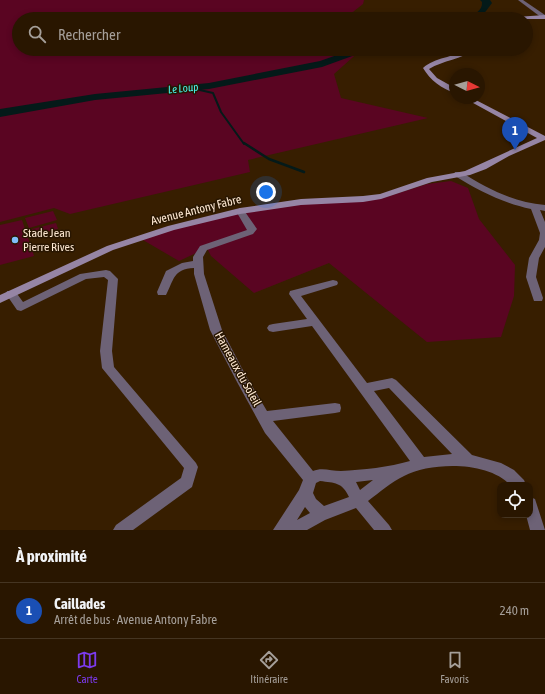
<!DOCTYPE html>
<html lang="fr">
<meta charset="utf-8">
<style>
:root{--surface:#291600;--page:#35230f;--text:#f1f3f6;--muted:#a59f99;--line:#453522;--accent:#7c3aed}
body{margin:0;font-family:"Asap Condensed",sans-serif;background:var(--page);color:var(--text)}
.controls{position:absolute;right:12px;bottom:12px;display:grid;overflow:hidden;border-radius:8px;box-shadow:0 2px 6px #0003}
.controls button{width:36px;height:36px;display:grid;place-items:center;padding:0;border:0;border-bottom:1px solid var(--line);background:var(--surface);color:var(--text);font:20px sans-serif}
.compass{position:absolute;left:449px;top:68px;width:36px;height:36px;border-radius:50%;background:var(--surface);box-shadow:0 2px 6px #0003;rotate:96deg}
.you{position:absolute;left:266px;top:192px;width:14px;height:14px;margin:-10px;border:3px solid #fff;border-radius:50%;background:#1a73e8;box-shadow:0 0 0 6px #1a73e833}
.badge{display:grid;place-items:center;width:26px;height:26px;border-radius:50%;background:var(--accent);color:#fff;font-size:13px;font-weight:700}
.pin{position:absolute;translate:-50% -33px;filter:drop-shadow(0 1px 2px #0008)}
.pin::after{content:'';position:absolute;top:21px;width:14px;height:12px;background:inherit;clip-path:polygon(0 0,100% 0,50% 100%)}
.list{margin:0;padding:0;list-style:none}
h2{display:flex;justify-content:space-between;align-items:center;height:52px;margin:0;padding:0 16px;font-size:17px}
h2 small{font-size:13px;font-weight:400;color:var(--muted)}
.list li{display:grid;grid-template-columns:26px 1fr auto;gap:12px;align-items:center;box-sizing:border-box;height:56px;padding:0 16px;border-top:1px solid var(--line)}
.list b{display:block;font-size:15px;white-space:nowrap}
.list p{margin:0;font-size:13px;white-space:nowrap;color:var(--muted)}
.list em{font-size:13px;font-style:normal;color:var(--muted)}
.icon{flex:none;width:22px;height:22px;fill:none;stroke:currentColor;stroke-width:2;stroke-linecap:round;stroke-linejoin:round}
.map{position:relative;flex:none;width:545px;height:530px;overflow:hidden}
.search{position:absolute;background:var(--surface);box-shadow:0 2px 6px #0003;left:12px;right:12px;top:12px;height:44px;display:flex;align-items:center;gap:10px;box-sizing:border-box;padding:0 14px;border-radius:22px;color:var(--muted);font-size:15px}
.sheet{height:108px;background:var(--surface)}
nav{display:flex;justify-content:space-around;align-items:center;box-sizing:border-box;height:56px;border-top:1px solid var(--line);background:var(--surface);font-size:11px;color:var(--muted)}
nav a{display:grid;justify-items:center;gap:2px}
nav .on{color:var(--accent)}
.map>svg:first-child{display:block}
.green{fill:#5a0522}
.water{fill:#041a19}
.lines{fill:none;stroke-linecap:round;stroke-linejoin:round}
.stream-far1{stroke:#041a19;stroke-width:2}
.stream{stroke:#041a19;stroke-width:2.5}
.river{fill:#041a19;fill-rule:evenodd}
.street{fill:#6d6276;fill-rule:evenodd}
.secondary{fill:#9685a5;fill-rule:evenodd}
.poi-dot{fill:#80bdfa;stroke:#281601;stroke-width:1.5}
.labels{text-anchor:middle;stroke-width:3;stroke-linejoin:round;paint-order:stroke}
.far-water-label{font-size:11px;font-style:italic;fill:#48f8ee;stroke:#281601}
.street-label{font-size:12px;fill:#fde8d2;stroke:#281601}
.poi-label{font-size:12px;fill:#fde8d2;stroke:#281601;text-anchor:start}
</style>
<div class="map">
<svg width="545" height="530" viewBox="0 0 545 530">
<rect width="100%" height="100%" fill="#371e00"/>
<!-- green -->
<g class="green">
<path d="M0 0H364L363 4 344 19H19V49H362L334 74 341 98 428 118 248 160 250 172 70 214 54 208 0 222Z"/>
<path d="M451 181 468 188 479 219 515 265 514 296 501 337 427 342 329 263 254 293 211 256 207 248 179 261 143 240 164 232 227 215 310 199 386 197 427 184Z"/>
<path d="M53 211 57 220 29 228 25 218Z"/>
<path d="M22 220 34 256 0 265V225Z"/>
<path d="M56 223 58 229 34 235 32 229Z"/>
</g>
<!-- water -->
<path class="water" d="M480 0H490L492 3 486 11 479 19H466C473 15 483 11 482 2Z"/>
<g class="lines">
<!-- stream-far1 -->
<path class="stream-far1" d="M191 88 213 93 221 112 244 144"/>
<!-- stream -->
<path class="stream" d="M244 143 269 159 304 172"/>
<!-- river -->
<path class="river" d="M354 49H368L366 51 322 67 209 89 95 100 0 117V109L95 94 209 83 320 61Z"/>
<!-- street -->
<g class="street">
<path d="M518 0H523L545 15V18H542Z"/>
<path d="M455 172H461C488 189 513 202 545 205V211L540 210 545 222V247L539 258 536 277 543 298 542 301H534L526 277 529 258 539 240 540 233 531 209C503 203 479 191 455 176L454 174Z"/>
<path d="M240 208 243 209 257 229 253 234 207 250 203 257 204 274 222 330 246 376 267 411 335 403 340 404 341 408 340 412 335 413 273 421 313 471C322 467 331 471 341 471 362 470 390 467 410 461L312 326 273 332 269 331 267 328 269 325 273 324 307 319 289 294 290 291 333 280 337 281 338 283 337 285 301 296 367 383 392 378 396 380 472 455 501 463 514 470 524 480 526 485H510C488 461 431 462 404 476 391 482 380 492 368 501L389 525 392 530H374L356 508 325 520 307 530H273L299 490 303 480 265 433 237 382 210 330 194 274V268C173 269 174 280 166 295H158L157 292 166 271 182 263 193 261V257L200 246 247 230 236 211ZM389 388 452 454 424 457 374 391ZM373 480 360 490 356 482ZM320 481C335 483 342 482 349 497L324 506 316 499 313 493 316 483ZM305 507 310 513 297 520Z"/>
<path d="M106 270 110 271 118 279 112 351 114 367 196 463 198 467 192 487 133 530H113L116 525 181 478 184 468 102 368 100 351 108 280 104 277 86 279 21 311 17 310 6 294 7 291H15L23 302 80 274Z"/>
<path d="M530 497 535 499 545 530H530L526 515H530Z"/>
</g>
<!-- secondary -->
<g class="secondary">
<path d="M545 15V19H513L516 17Z"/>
<path d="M467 49H474C462 60 443 60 429 69L437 78 455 88V93C442 89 430 80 423 68 435 57 453 58 467 49Z"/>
<path d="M464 98H472L545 136V140L509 156 486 169 470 175 432 182 381 199 363 202 301 205 240 214 174 230 113 250 0 303V295L107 246 168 226 240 208 301 199 363 196 380 194 427 178 465 171 537 138Z"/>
</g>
</g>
<!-- markers -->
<circle class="poi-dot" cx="15" cy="240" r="4"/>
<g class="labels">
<!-- far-water labels -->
<g class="far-water-label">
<text transform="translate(183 88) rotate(-6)" y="4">Le Loup</text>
</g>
<!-- street labels -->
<g class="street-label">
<text transform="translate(196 210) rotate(-14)" y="4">Avenue Antony Fabre</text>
<text transform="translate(238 369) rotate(61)" y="4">Hameaux du Soleil</text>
</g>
<!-- poi labels -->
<g class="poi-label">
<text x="23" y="237">Stade Jean<tspan x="23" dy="14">Pierre Rives</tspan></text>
</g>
</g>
</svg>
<div class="controls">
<button><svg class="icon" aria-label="locate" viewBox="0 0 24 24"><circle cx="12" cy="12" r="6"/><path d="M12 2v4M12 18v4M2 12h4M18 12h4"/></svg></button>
</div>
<svg class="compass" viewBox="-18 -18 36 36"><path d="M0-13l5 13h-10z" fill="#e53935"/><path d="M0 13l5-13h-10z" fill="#a59f99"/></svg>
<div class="you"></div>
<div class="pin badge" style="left:515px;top:150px;background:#1a4fb4">1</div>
<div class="search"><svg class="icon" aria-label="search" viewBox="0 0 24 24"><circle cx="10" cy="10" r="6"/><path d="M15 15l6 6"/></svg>Rechercher</div>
</div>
<section class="sheet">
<h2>À proximité<small></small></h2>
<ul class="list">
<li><span class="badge" style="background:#1a4fb4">1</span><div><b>Caillades</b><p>Arrêt de bus · Avenue Antony Fabre</p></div><em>240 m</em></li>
</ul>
</section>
<nav>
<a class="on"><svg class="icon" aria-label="map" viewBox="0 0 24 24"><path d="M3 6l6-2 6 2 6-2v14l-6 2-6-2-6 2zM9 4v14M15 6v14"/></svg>Carte</a>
<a><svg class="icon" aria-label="directions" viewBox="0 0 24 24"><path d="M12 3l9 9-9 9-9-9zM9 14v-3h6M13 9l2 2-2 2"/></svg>Itinéraire</a>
<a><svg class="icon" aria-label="saved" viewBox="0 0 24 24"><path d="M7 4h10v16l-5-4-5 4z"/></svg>Favoris</a>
</nav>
